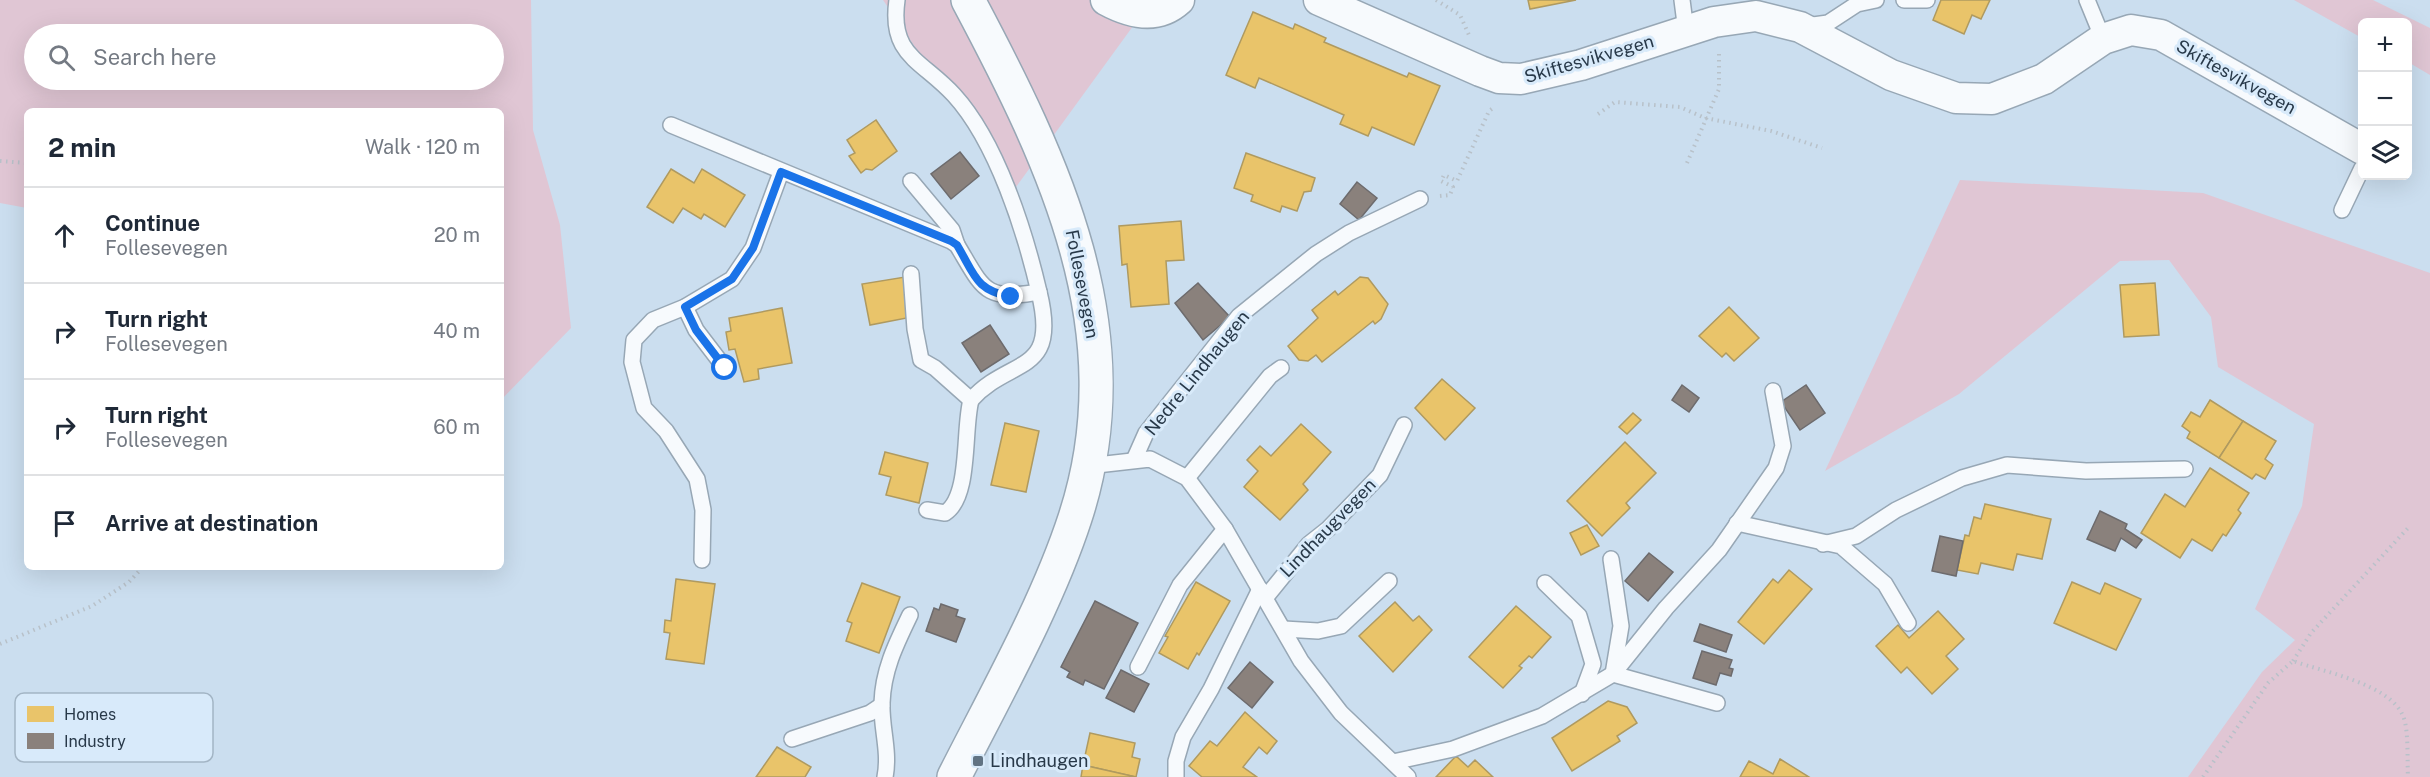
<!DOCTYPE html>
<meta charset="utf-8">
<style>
:root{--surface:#fff;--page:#f2f2f3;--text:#1f2937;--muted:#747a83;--line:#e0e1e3}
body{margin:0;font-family:"Public Sans",sans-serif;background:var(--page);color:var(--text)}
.controls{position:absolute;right:18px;top:18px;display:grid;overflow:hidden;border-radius:9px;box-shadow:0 6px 24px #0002}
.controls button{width:54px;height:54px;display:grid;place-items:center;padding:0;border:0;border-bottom:2px solid var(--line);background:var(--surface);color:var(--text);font:30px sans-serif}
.stop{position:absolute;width:18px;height:18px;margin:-14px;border:4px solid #1a73e8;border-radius:50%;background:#fff}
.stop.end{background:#1a73e8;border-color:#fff;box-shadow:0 2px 6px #0008}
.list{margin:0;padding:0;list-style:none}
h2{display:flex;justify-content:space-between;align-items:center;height:78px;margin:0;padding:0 24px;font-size:26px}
h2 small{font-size:20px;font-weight:400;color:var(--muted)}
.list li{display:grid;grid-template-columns:39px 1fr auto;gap:18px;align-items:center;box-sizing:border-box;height:96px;padding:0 24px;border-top:2px solid var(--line)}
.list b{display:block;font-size:22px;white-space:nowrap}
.list p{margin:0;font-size:20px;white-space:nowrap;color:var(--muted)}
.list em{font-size:20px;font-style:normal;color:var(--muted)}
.icon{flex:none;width:33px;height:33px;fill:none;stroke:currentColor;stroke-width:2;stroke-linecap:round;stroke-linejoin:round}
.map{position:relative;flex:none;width:2430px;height:777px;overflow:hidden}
.search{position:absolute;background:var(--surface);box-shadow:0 6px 24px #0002;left:24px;top:24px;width:480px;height:66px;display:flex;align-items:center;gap:15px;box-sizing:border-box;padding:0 21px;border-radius:33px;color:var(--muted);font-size:22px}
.panel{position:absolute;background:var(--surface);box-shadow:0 6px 24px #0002;left:24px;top:108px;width:480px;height:462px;border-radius:9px}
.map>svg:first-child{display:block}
.green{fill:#e0c6d4;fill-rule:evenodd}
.homes{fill:#e9c46a;stroke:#af9a60;stroke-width:1.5}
.industry{fill:#8a817c;stroke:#6d6b6d;stroke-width:1.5}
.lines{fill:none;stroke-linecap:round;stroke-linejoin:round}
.service-casing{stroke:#97a7b5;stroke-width:18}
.minor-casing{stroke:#97a7b5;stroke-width:33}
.secondary-casing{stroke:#97a7b5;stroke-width:36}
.path{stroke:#b8c1c9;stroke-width:4;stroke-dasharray:1.5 4.5;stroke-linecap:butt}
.service{stroke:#f7fafd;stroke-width:15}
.minor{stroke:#f7fafd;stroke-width:30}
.secondary{stroke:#f7fafd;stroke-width:33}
.route{stroke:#1a73e8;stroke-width:8}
.poi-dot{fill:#617383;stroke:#d8eafa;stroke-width:2}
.labels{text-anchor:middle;stroke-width:6;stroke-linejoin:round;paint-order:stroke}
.street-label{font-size:18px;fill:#283949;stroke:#d8eafa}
.poi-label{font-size:18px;fill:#283949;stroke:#d8eafa;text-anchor:start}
.key{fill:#d8eafa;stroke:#a3b5c5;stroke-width:1.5}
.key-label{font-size:16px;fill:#283949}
</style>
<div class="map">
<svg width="2430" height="777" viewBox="0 0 2430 777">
<rect width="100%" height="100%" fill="#cbdeef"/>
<!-- green -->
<g class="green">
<path d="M0 0H531L533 130 560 225 571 328 501 400V111H27V208L0 203ZM494 34V80H34V34Z"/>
<path d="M883 0H1152L1013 191Z"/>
<path d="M2294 0H2373L2430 28V75L2408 62V22H2362V38Z"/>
<path d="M1960 180 2203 193 2430 273V777H2188L2262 672 2295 640 2255 609 2302 506 2314 424 2218 367 2211 317 2169 260 2120 261 1959 394 1825 471Z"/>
</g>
<!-- homes -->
<g class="homes">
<path d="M1528 0H1576L1530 9Z"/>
<path d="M1941 0H1990L1981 19 1972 15 1964 34 1933 20Z"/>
<path d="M1253 12 1293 29 1295 24 1326 38 1324 42 1407 77 1409 73 1440 86 1414 145 1372 127 1368 136 1340 124 1344 115 1259 78 1255 88 1226 75Z"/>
<path d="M876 120 897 151 872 170 866 169 861 173 849 156 855 153 847 140Z"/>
<path d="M1246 153 1315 178 1311 191 1304 192 1297 211 1282 206 1280 212 1251 201 1253 195 1234 188Z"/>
<path d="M671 169 694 183 702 169 745 195 725 227 704 214 701 219 683 208 673 223 647 207Z"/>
<path d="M1181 221 1184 260 1166 261 1169 304 1131 307 1127 264 1122 265 1119 226Z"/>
<path d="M905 277 912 317 870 325 862 284Z"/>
<path d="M1360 277 1368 278 1388 304 1381 319 1375 324 1373 321 1322 362 1316 355 1308 361 1299 360 1288 346 1318 318 1312 310 1335 291 1338 295Z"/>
<path d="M2155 283 2159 335 2124 337 2120 285Z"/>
<path d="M1729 307 1759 338 1734 361 1726 353 1722 357 1699 336Z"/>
<path d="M782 308 792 363 758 369 759 379 744 382 735 349 729 350 726 332 731 331 729 318Z"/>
<path d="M1442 379 1475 408 1445 440 1415 408Z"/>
<path d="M2210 400 2243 421 2219 458 2187 438 2190 432 2182 426 2191 412 2200 417Z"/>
<path d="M1633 413 1641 420 1627 434 1619 427Z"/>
<path d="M2243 421 2276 441 2265 459 2273 465 2265 479 2256 474 2252 479 2219 458Z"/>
<path d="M1005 423 1039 431 1026 492 991 485Z"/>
<path d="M1301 424 1331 452 1303 484 1308 490 1280 520 1244 487 1258 471 1247 460 1260 446 1271 456Z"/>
<path d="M1625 442 1656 473 1626 503 1630 508 1602 536 1567 501Z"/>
<path d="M885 452 928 463 919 503 886 495 891 477 879 474Z"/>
<path d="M2210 468 2249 493 2238 510 2241 513 2226 536 2223 534 2212 551 2192 539 2180 558 2141 533 2165 494 2185 507Z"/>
<path d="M1985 504 2051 519 2042 559 2017 554 2013 570 1981 563 1978 574 1957 570 1965 535 1969 536 1974 517 1981 519Z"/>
<path d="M1587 525 1599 546 1581 555 1570 533Z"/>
<path d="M1789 570 1812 589 1764 644 1738 622 1773 579 1778 583Z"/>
<path d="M676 579 715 584 704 664 666 659 670 633 664 632 665 620 671 621Z"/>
<path d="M1196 582 1230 601 1199 655 1197 653 1188 669 1159 653 1168 637 1165 636Z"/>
<path d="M2072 582 2100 594 2105 583 2141 599 2116 650 2054 623Z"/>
<path d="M862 583 900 597 879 653 846 641 852 623 847 621Z"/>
<path d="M1395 602 1413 621 1419 616 1432 630 1393 672 1359 636Z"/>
<path d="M1516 606 1551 637 1532 658 1529 656 1519 666 1522 668 1503 688 1469 657Z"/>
<path d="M1938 611 1964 639 1946 656 1958 669 1932 694 1907 667 1901 673 1876 646 1898 625 1909 638Z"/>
<path d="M1608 701 1627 707 1637 723 1617 736 1620 741 1572 771 1552 738Z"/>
<path d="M1245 712 1277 741 1267 754 1259 747 1243 767 1257 777H1202L1189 766 1210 741 1217 746Z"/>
<path d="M1090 733 1135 743 1132 757 1140 759 1136 777 1083 765Z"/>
<path d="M777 747 811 767 805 777H756Z"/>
<path d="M1456 756 1468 767 1475 760 1493 777H1436Z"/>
<path d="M1780 759 1809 777H1740L1749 761 1773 774Z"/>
<path d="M1083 765 1136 777H1081Z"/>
</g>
<!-- industry -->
<g class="industry">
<path d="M960 152 979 176 951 199 931 174Z"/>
<path d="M1357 182 1377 198 1359 220 1340 204Z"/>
<path d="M1198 283 1230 317 1203 340 1175 303Z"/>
<path d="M990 325 1009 354 981 372 962 343Z"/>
<path d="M1682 385 1699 398 1689 412 1672 400Z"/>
<path d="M1806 385 1825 413 1800 430 1781 402Z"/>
<path d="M2100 511 2127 524 2125 529 2142 540 2136 548 2121 538 2115 551 2087 539Z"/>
<path d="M1940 536 1963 541 1956 576 1932 571Z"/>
<path d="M1649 553 1673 572 1648 601 1625 581Z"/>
<path d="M1095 601 1138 623 1104 689 1085 680 1083 685 1067 677 1070 672 1061 667Z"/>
<path d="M941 604 958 610 956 616 965 619 956 642 926 631 934 608 939 610Z"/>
<path d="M1700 624 1732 635 1726 652 1694 641Z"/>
<path d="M1702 651 1732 660 1729 668 1733 669 1731 676 1720 673 1716 685 1693 678Z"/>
<path d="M1250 662 1273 682 1252 708 1228 688Z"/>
<path d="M1121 670 1149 684 1134 712 1106 698Z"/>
</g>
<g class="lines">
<!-- service casing -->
<g class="service-casing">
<g id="service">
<path d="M1682 0 1686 31"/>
<path d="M1904 0H1927"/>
<path d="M2087 0 2103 39"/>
<path d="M1806 26 1828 23 1857 4 1876 0"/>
<path d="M671 125 951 241 957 245C984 290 984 301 1039 292 1025 232 997 142 954 95 922 60 889 56 897 0"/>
<path d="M911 181 952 230 957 245"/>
<path d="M2342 210 2362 168"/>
<path d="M911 274 915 329 921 360 935 368 971 400C1010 356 1060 377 1039 292"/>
<path d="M685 307 696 330 725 368"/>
<path d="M1134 460 1146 433 1239 316 1316 254 1349 233 1420 199"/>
<path d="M1088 466 1150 459 1187 478 1225 529 1301 661 1341 713 1408 777"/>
<path d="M1187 478 1270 376 1281 368"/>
<path d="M927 510 945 513C971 497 963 429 971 400"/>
<path d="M1737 523 1841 546 1885 584 1908 623"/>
<path d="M1823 544 1856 536 1896 510 1962 478 2007 465 2086 471 2185 469"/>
<path d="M1611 559 1621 626 1613 674 1717 703"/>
<path d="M702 560 703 510 697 479 666 431 644 408 632 362 634 340 653 320 685 307 732 279 753 248 781 172"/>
<path d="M1545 583 1579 616 1593 664 1582 694"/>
<path d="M1266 597 1309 544 1328 529 1380 475 1404 425"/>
<path d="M1284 629 1318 631 1341 626 1389 581"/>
<path d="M1138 667 1180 585 1225 529"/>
<path d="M792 739 870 713 882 705"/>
<path d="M1393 762 1453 749 1542 716 1613 674 1666 608 1719 550 1776 468 1783 446 1773 391"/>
<path d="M885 777C890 751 881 728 882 703 883 670 896 644 910 615"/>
<path d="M1176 777V761L1183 737 1211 689 1260 589"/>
</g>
</g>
<!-- minor casing -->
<g class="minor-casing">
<g id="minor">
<path d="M1106 0C1130 13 1157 20 1179 0"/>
<path d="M1319 0 1480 71 1499 78 1521 79 1581 65 1714 22 1756 16 1800 27 1891 75 1956 98 1992 99 2044 79 2103 39 2131 30 2161 35 2362 149"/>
</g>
</g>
<!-- secondary casing -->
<g class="secondary-casing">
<path id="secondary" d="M954 777C995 696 1047 604 1075 518 1136 331 1054 162 968 0"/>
</g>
<!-- path -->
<g class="path">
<path d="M1436 0 1460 15 1469 35"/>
<path d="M1598 114 1615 102 1680 107 1705 118 1771 131 1822 148"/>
<path d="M0 161 27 163"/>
<path d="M1687 163 1719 89V51"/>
<path d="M1440 196 1450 195 1453 187 1441 181 1444 175 1457 181 1489 111 1493 108"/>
<path d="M0 644 92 606 129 582 143 567"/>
<path d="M2293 661 2311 633 2408 528"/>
<path d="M2203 777 2268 683 2293 661C2324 672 2390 684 2403 716 2409 729 2407 761 2408 777"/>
</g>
<!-- service -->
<use href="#service" class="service"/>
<!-- minor -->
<use href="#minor" class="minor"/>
<!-- secondary -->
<use href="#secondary" class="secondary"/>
</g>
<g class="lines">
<!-- route -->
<path class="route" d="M725 368 696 330 685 307 732 279 753 248 781 172 951 241 957 245C975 275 975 290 1011 297"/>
</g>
<!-- markers -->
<rect class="poi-dot" x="972" y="755" width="12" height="12" rx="3"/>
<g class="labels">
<!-- street labels -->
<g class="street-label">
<text transform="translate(1589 59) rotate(-16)" y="6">Skiftesvikvegen</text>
<text transform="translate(2236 77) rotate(29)" y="6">Skiftesvikvegen</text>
<text transform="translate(1082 284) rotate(79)" y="6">Follesevegen</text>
<text transform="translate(1197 373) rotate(-51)" y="6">Nedre Lindhaugen</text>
<text transform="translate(1328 528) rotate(-46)" y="6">Lindhaugvegen</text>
</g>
<!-- poi labels -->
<g class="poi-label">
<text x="990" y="767">Lindhaugen</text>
</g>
</g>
<!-- legend -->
<rect x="15" y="693" width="198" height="69" rx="9" class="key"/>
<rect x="27" y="706" width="27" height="16" fill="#e9c46a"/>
<rect x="27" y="733" width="27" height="16" fill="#8a817c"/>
<g class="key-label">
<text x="64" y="720">Homes</text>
<text x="64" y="747">Industry</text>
</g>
</svg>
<div class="controls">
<button>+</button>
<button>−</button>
<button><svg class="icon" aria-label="layers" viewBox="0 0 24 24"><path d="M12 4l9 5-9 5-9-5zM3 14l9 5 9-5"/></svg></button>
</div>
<div class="stop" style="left:725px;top:368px"></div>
<div class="stop end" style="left:1011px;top:297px"></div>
<div class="search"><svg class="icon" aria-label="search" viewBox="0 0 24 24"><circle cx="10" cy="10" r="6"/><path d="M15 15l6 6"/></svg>Search here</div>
<section class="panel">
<h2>2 min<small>Walk · 120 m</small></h2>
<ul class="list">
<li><svg class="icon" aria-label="ahead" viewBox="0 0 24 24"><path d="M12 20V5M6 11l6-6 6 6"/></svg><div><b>Continue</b><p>Follesevegen</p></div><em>20 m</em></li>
<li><svg class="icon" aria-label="right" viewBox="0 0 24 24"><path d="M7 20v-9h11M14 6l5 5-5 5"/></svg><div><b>Turn right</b><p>Follesevegen</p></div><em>40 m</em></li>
<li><svg class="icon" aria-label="right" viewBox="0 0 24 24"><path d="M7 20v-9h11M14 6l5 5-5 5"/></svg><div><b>Turn right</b><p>Follesevegen</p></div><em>60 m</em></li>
<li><svg class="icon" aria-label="arrive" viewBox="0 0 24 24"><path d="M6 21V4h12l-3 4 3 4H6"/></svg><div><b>Arrive at destination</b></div></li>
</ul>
</section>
</div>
